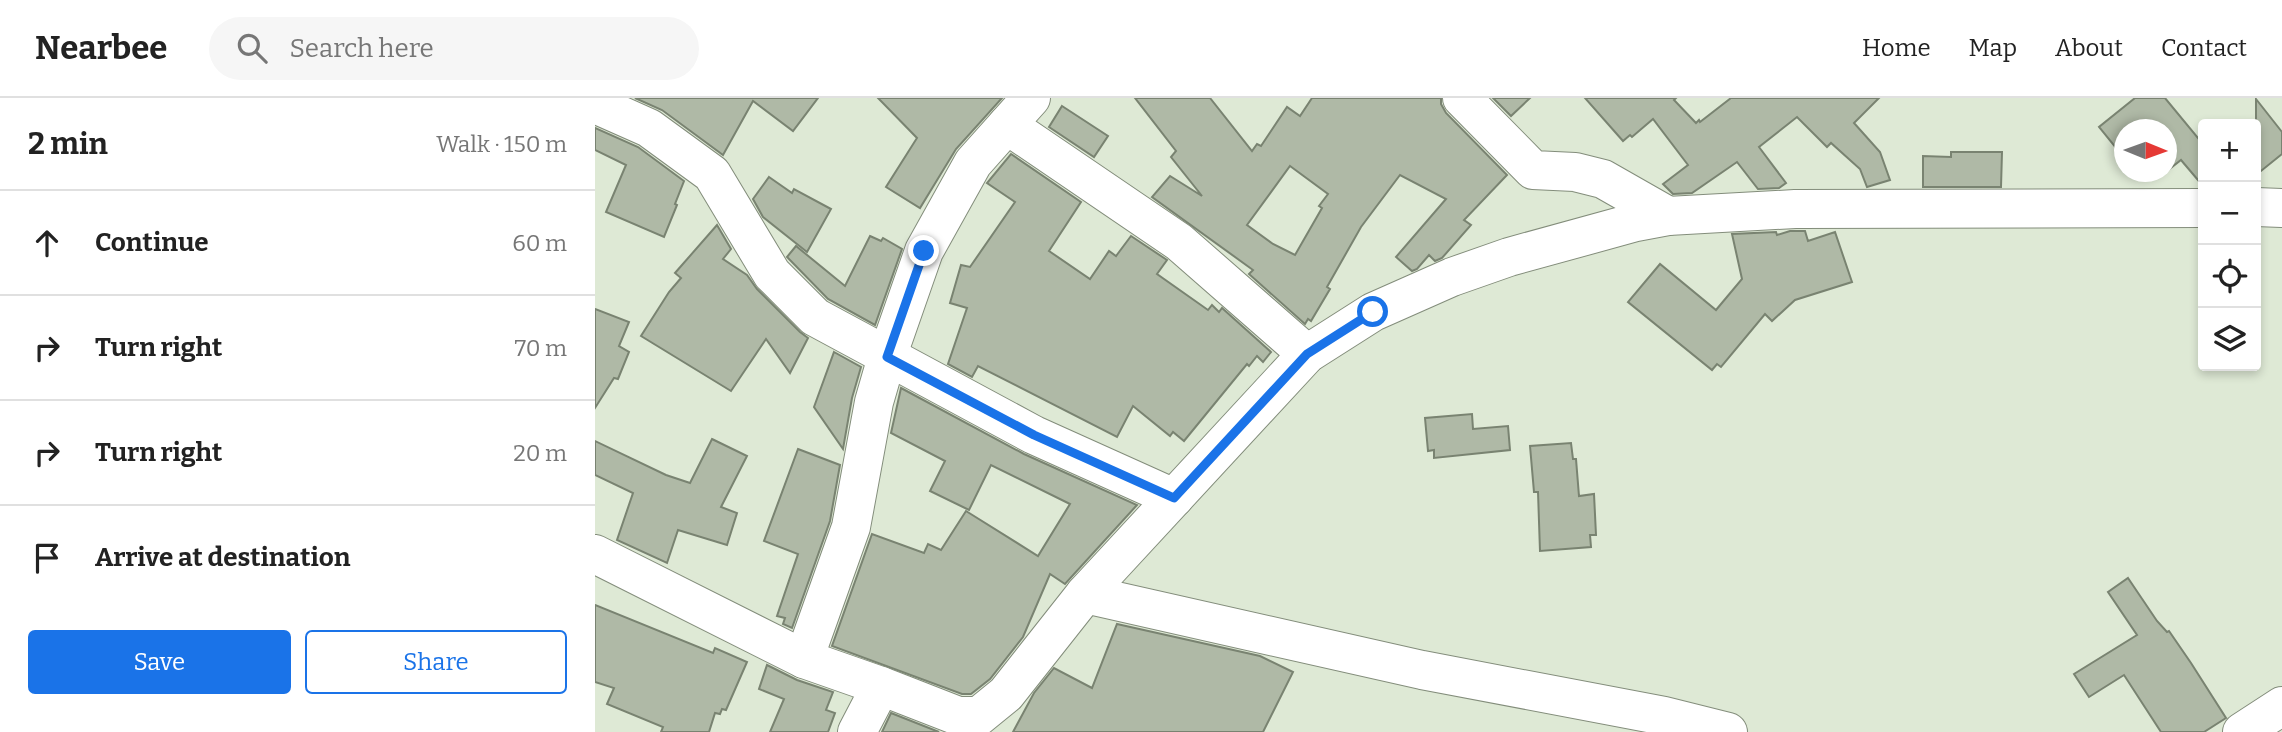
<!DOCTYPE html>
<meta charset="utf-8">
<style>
:root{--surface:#fff;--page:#f6f6f6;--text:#222;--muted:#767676;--line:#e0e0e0;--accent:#1a73e8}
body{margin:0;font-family:Bitter,serif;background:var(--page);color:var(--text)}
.controls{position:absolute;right:21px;top:21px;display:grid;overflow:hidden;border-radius:7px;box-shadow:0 4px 10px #0003}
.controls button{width:63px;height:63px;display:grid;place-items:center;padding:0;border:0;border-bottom:2px solid var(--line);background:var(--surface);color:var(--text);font:35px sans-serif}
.compass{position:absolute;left:1519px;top:21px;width:63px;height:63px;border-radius:50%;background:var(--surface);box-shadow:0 4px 10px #0003;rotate:91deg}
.stop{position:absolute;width:21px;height:21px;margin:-16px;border:5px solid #1a73e8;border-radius:50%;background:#fff}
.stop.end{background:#1a73e8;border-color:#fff;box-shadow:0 2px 7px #0008}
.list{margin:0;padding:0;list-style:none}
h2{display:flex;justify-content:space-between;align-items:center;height:91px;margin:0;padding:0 28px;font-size:30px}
h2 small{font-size:23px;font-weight:400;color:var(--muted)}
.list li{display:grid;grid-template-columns:46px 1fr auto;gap:21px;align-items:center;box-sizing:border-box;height:105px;padding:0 28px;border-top:2px solid var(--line)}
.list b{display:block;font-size:26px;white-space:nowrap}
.list em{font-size:23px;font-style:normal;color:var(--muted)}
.actions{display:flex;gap:14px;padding:21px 28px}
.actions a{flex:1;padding:16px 0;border:2px solid var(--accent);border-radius:7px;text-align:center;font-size:24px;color:var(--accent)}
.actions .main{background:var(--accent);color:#fff}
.icon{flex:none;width:38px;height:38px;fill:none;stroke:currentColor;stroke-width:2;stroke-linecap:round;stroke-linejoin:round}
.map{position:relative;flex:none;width:1687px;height:634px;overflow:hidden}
header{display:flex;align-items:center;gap:42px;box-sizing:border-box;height:98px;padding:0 35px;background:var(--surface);border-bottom:2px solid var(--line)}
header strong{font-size:33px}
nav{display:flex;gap:38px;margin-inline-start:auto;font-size:24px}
.search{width:490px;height:63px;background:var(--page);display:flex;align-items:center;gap:18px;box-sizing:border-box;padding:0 24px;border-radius:38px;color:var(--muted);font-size:26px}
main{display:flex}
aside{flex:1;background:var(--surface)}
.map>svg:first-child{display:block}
.building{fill:#afb9a6;stroke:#798371;stroke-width:2;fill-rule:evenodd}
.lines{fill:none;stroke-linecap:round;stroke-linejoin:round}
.minor-casing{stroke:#838d7b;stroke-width:40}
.minor{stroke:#fff;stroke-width:38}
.route{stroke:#1a73e8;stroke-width:9}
</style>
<header>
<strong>Nearbee</strong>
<div class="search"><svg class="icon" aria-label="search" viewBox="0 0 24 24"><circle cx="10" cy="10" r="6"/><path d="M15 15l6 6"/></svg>Search here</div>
<nav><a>Home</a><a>Map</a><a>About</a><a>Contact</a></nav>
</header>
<main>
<aside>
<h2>2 min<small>Walk · 150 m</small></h2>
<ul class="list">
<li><svg class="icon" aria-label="ahead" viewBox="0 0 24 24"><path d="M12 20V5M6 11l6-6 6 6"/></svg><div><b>Continue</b></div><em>60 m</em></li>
<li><svg class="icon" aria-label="right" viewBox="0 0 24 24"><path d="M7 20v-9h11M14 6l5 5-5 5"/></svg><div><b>Turn right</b></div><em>70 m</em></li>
<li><svg class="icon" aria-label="right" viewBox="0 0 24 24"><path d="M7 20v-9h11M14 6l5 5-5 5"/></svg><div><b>Turn right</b></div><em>20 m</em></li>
<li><svg class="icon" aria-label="arrive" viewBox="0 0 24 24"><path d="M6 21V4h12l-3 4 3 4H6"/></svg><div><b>Arrive at destination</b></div></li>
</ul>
<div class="actions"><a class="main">Save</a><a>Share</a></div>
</aside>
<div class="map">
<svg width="1687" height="634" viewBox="0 0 1687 634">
<rect width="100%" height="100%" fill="#dee9d5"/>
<!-- building -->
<g class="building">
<path d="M40 0H223L198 33 158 3 128 57 67 12Z"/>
<path d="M283 0H407L361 51 325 110 291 89 322 40Z"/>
<path d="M540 0H615L657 53 662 46 666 48 692 9 705 18 717 0H846V6L851 15 912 77 869 122 876 127 847 160 840 163 834 157 822 171 817 173 801 159 851 101 805 77 766 129 732 189 735 191 716 223 713 221 710 226 654 176 658 172 557 99 575 78 607 98 576 59 581 53ZM695 68 733 96 724 108 727 110 700 157 678 146 652 127Z"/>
<path d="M898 0H935L916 18Z"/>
<path d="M990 0H1081L1079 2 1101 25 1104 22 1105 24 1136 0H1284L1259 25 1285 54 1295 82 1272 89 1265 71 1236 45 1232 49 1202 19 1164 49 1191 85 1184 90 1163 91 1142 64 1097 95 1078 96 1068 86 1093 67 1058 21 1037 39 1035 37 1028 43Z"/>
<path d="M1540 0H1570L1608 46V88L1586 62 1572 73V32H1530V61L1504 29Z"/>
<path d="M1661 1 1687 34V56L1661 77Z"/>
<path d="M467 8 513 38 499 59 454 29Z"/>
<path d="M0 30 43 49 89 83 80 106 82 107 69 139 11 114 31 67 0 52Z"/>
<path d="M1356 54H1407L1406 89H1328V58L1356 59Z"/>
<path d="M416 56 486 104 454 153 495 181 514 153 521 158 536 138 572 162 562 176 613 212 617 207 624 214 627 210 676 254 668 264 662 258 654 268 652 266 589 343 578 334 575 338 538 308 522 339 383 268 377 279 353 266 372 210 355 205 366 167 375 169 420 104 392 85Z"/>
<path d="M174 79 197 95 199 91 236 111 212 154 168 119 158 101Z"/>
<path d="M122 127 136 151 128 161 152 177 162 191 205 234 213 240 195 275 171 241 136 293 46 238 74 194 86 180 80 175Z"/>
<path d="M1195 133H1210L1213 143 1240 134 1257 184 1200 202 1177 223 1170 216 1126 269 1122 266 1117 272 1033 204 1065 166 1121 212 1147 181 1137 136 1181 134 1182 137Z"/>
<path d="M275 138 286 143 288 140 307 151 280 227 233 201 192 159 201 148 250 188Z"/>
<path d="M0 211 34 224 24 248 34 254 23 281 19 280 0 310Z"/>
<path d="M239 254 266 269 257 300 248 351 219 309Z"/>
<path d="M306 290 429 356 542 407 470 486 455 476 428 539 395 581 376 596H367L237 548 277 436 329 455 333 446 346 452 371 413 443 458 475 406 396 367 374 412 335 393 350 363 296 335Z"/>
<path d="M877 316 878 331 913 328 915 352 839 360V352L833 353 830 320Z"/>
<path d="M117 341 152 358 126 409 142 415 132 447 83 432 72 465 22 442 38 395 0 377V343L71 377 95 385Z"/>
<path d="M976 345 978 361H981L984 398 999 396 1001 437H995L996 449 945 453 943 394H939L935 348Z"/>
<path d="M203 351 245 367 235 423 197 530 188 526 190 520 182 518 203 456 169 443Z"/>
<path d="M1533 480 1562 523 1572 534 1574 533 1596 565 1631 620 1609 634H1566L1529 577 1494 599 1479 576 1542 537 1513 494Z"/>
<path d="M0 507 118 555 120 550 152 564 131 612 127 611 125 616 120 615 114 634H66L68 629 12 606 19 590 0 584Z"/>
<path d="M522 526 665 558 698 574 668 634H418L439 595 459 570 497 590Z"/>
<path d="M172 567 202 582 238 594 231 612 240 615 233 634H175L189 601 164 591Z"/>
<path d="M296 615 344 634H287Z"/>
</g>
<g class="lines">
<!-- minor casing -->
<g class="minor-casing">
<g id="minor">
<path d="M867 0 938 72 980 74 1008 81 1073 118"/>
<path d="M0 6 54 30 117 76 177 176 220 219 439 337 579 400"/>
<path d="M412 27 584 144 712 256"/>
<path d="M1661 109 1687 110"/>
<path d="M0 456 209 561 286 588 363 618H384L411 596 490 496 712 256 778 214 857 179 914 159 1041 124 1073 118 1200 111 1608 110"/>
<path d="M490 496 827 572 1069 618 1133 634"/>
<path d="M209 561 256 429 279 304 292 259 329 153 378 65 436 0"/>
<path d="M262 634 286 588"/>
<path d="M1647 634 1687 608"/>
</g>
</g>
<!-- minor -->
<use href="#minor" class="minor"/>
</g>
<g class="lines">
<!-- route -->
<path class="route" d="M329 153 292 259 439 337 579 400 712 256 778 214"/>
</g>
</svg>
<div class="controls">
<button>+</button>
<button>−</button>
<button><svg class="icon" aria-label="locate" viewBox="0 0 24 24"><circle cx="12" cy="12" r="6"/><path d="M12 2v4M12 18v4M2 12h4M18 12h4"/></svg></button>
<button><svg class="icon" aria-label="layers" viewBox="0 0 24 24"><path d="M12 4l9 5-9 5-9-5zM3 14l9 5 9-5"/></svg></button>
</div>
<svg class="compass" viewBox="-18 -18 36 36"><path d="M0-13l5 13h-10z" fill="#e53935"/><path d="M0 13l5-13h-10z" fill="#767676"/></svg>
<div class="stop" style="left:778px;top:214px"></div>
<div class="stop end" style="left:329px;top:153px"></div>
</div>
</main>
